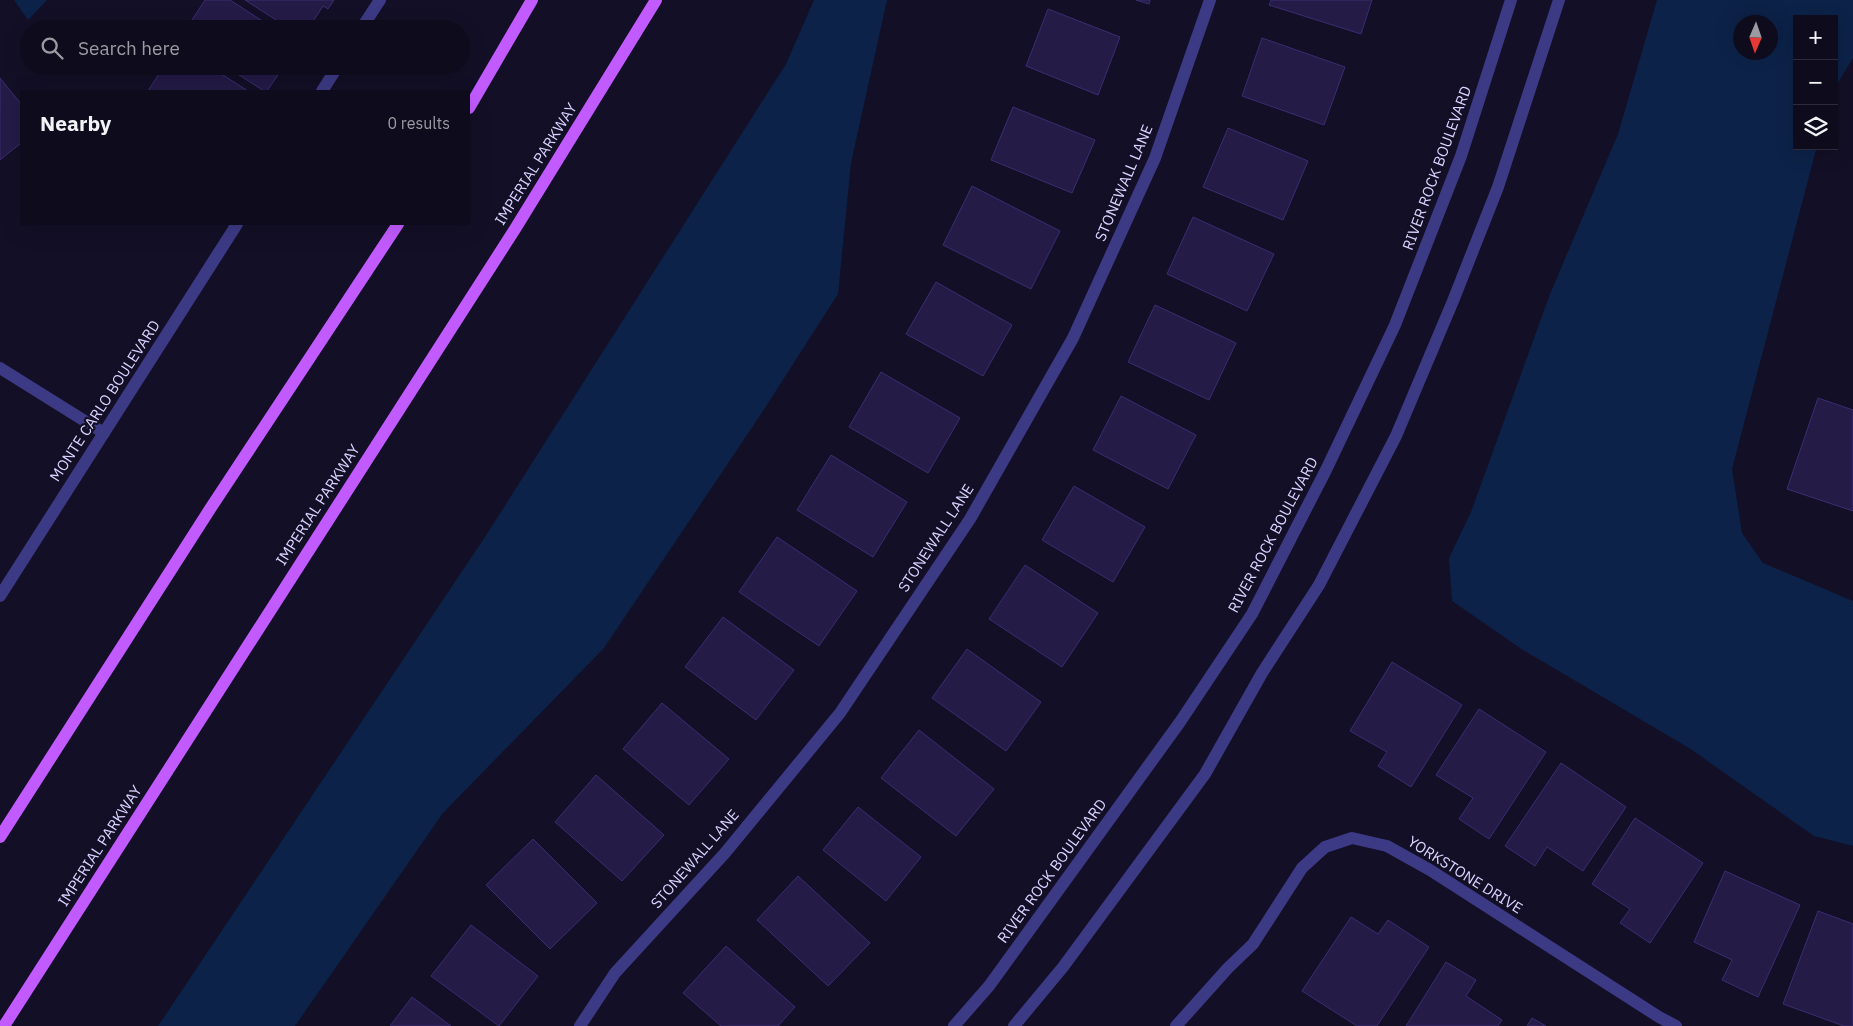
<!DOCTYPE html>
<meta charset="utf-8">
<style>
:root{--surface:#0e0b1c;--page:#1c1929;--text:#f1f3f6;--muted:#9b9ba3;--line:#2e2b3b}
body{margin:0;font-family:"IBM Plex Sans",sans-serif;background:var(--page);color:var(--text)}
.controls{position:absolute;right:15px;top:15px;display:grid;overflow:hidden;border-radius:0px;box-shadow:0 5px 20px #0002}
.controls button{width:45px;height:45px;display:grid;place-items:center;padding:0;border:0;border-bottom:1px solid var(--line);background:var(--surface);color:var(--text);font:25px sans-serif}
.compass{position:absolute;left:1733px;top:15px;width:45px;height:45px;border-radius:50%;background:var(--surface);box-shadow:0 5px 20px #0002;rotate:182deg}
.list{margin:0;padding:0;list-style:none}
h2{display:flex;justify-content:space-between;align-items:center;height:65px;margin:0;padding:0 20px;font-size:21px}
h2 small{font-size:16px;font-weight:400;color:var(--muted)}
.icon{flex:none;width:28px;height:28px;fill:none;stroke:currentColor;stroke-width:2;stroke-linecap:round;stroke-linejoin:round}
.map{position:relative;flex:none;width:1853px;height:1026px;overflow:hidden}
.search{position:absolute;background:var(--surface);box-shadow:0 5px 20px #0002;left:20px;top:20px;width:450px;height:55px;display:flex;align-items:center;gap:12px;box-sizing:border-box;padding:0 18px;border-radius:28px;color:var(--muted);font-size:19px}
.panel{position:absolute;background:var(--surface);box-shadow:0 5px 20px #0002;left:20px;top:90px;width:450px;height:135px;border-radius:0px}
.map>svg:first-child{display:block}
.water{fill:#0c2248;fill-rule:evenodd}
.building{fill:#241b47;stroke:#3b2d73}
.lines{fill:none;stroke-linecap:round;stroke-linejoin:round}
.minor{stroke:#3d3a85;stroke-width:12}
.primary{stroke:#c25bff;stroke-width:12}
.labels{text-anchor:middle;stroke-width:4.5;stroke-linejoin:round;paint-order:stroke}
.street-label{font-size:15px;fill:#d9d4ff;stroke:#130f26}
</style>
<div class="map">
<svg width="1853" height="1026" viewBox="0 0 1853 1026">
<rect width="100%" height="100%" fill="#130f26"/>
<!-- water -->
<g class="water">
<path d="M14 0H47L28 20Z"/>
<path d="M814 0H887L851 163 838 294 761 414 604 648 443 813 295 1026H158L485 537 786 64Z"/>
<path d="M1657 0H1853V58L1834 89V19H1797V146H1817L1732 469 1742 533 1763 563 1853 601V846L1814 836 1689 748 1523 650 1452 601 1449 558 1471 512 1550 294 1618 134ZM1770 22V52H1740V22Z"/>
</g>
<!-- building -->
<g class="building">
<path d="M205 0H230L275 29H186Z"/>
<path d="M245 0H334L328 9 323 6 308 29H290Z"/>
<path d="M1136 0H1150L1149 4Z"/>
<path d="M1271 0H1372L1361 34 1269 5Z"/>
<path d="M1048 9 1120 37 1098 95 1026 66Z"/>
<path d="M1262 38 1345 67 1324 125 1242 96Z"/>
<path d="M164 66H209L248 91H148Z"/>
<path d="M225 66H284L267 91H264Z"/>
<path d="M0 78 21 104V143L0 160Z"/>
<path d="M1013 107 1095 140 1072 193 991 160Z"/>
<path d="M1228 128 1308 161 1283 220 1203 187Z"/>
<path d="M972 186 1060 231 1031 289 943 245Z"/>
<path d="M1193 217 1274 254 1247 311 1167 274Z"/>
<path d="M936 282 1012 325 983 376 906 334Z"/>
<path d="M1155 305 1236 343 1209 400 1128 362Z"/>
<path d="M881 372 960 418 928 473 849 427Z"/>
<path d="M1121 396 1196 435 1168 489 1093 450Z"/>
<path d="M1818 398 1853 410V511L1787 489Z"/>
<path d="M831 455 907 502 873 557 797 510Z"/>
<path d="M1074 486 1145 527 1113 582 1042 540Z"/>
<path d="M777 537 857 591 819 646 739 592Z"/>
<path d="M1025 565 1098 613 1062 667 989 619Z"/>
<path d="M723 617 794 670 756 720 685 667Z"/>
<path d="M967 649 1041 702 1006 751 932 698Z"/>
<path d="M1392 662 1462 705 1411 787 1378 766 1387 752 1350 731Z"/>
<path d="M662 703 729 759 689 805 623 749Z"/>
<path d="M1479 709 1546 752 1489 839 1459 819 1473 798 1436 775Z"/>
<path d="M919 730 994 789 956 836 881 778Z"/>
<path d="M1561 763 1626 807 1583 871 1547 847 1535 866 1505 846Z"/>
<path d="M596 775 664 835 622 881 555 822Z"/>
<path d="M858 807 921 857 886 901 823 850Z"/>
<path d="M1635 818 1703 863 1650 943 1620 923 1630 909 1592 884Z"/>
<path d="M533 839 597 903 550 949 486 885Z"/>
<path d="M1725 871 1800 905 1758 997 1722 980 1732 960 1694 942Z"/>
<path d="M798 876 870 943 828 986 757 920Z"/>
<path d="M1818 911 1853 924V1026H1844L1783 1004Z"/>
<path d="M1351 917 1378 934 1388 920 1429 947 1377 1026H1357L1302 991Z"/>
<path d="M471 925 538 976 499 1026 431 976Z"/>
<path d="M726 946 795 1007 778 1026H721L683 993Z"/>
<path d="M1446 962 1476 980 1466 996 1502 1020 1498 1026H1406Z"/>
<path d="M412 997 451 1026H390Z"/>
<path d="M1532 1018 1546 1026H1527Z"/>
</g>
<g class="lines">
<!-- minor -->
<g class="minor">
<path d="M361 29 380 0"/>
<path d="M322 91 338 66"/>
<path d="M0 368 104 433"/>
<path d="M0 596 237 224"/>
<path d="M580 1026 615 973 725 853 840 713 970 519 1073 338 1155 158 1210 0"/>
<path d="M954 1026 989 986 1180 722 1252 614 1326 470 1395 325 1461 156 1511 0"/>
<path d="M1014 1026 1063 967 1205 774 1262 673 1319 585 1396 436 1453 301 1498 187 1559 0"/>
<path d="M1176 1026 1228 968 1253 944 1302 868 1325 847 1352 838 1387 846 1430 870 1659 1017 1676 1026"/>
</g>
<!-- primary -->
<g class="primary">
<path d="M469 108 532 0"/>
<path d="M0 837 210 509 398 224"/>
<path d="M4 1026 515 229 656 0"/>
</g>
</g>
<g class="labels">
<!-- street labels -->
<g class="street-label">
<text transform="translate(536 164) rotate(-58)" y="5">IMPERIAL PARKWAY</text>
<text transform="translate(1437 168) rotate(-70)" y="5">RIVER ROCK BOULEVARD</text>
<text transform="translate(1124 183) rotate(-67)" y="5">STONEWALL LANE</text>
<text transform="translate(105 401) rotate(-57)" y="5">MONTE CARLO BOULEVARD</text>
<text transform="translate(318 505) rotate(-57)" y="5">IMPERIAL PARKWAY</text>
<text transform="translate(1273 535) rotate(-62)" y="5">RIVER ROCK BOULEVARD</text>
<text transform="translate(936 538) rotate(-57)" y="5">STONEWALL LANE</text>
<text transform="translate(100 846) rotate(-57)" y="5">IMPERIAL PARKWAY</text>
<text transform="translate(695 859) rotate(-49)" y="5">STONEWALL LANE</text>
<text transform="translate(1052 871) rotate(-54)" y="5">RIVER ROCK BOULEVARD</text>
<text transform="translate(1465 875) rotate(32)" y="5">YORKSTONE DRIVE</text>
</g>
</g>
</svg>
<div class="controls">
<button>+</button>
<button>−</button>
<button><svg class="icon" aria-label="layers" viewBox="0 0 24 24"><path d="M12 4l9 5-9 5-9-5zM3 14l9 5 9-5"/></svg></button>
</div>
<svg class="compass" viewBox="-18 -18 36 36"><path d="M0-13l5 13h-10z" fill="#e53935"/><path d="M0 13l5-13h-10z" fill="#9b9ba3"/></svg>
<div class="search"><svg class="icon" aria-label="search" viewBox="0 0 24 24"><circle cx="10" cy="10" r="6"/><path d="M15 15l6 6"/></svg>Search here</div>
<section class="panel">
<h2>Nearby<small>0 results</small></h2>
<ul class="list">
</ul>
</section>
</div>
